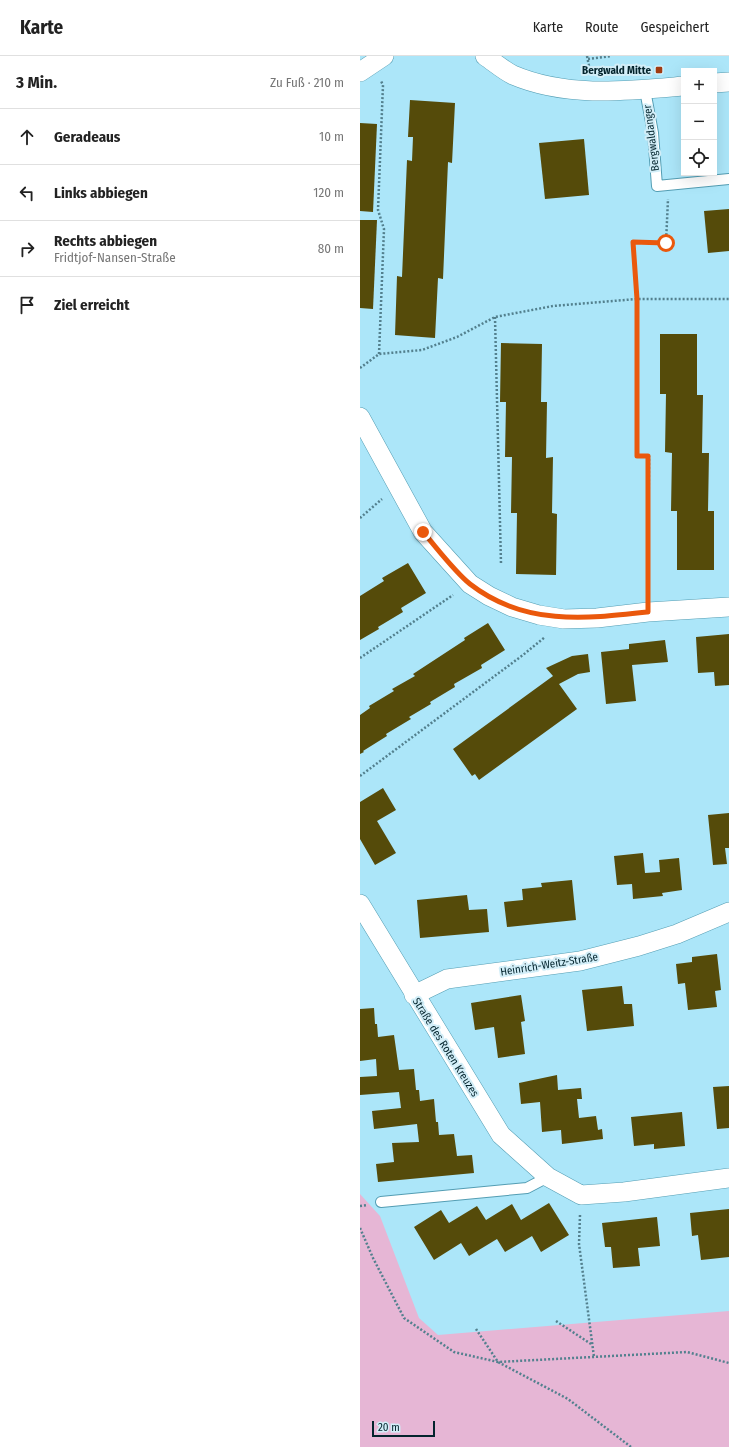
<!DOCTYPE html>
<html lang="de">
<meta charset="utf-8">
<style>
:root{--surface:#fff;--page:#f2f2f2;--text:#222;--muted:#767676;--line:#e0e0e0}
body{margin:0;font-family:"Fira Sans Condensed",sans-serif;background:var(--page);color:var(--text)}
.controls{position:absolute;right:12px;top:12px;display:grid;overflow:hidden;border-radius:0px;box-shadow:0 4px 16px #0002}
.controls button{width:36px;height:36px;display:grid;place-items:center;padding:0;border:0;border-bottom:1px solid var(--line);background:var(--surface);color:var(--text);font:20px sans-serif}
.scale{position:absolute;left:12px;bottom:10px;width:63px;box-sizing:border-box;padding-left:4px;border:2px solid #03242d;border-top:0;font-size:11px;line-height:14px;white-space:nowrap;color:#03242d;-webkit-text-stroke:3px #d2eef8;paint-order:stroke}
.stop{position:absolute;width:12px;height:12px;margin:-9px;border:3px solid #ea580c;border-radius:50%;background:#fff}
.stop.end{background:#ea580c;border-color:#fff;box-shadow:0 1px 4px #0008}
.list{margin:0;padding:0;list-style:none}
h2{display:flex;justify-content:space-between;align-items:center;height:52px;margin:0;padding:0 16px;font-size:17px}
h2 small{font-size:13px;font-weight:400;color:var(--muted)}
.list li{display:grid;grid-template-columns:26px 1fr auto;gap:12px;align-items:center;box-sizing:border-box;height:56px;padding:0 16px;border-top:1px solid var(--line)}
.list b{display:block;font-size:15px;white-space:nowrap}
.list p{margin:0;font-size:13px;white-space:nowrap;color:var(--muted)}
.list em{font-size:13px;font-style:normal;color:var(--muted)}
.icon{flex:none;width:22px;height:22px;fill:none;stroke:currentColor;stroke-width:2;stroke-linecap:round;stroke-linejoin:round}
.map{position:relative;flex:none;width:369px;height:1391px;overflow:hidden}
header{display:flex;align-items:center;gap:24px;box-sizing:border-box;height:56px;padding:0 20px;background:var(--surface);border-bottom:1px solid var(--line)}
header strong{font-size:19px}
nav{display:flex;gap:22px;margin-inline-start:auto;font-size:14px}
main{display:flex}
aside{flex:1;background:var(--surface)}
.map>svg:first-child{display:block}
.green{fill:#e6b6d5}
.building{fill:#554b0a}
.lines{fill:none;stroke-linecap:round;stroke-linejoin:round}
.lane-casing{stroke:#539db3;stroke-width:12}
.street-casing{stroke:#539db3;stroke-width:20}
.path{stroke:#53808e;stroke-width:2.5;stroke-dasharray:2 2;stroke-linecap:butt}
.lane{stroke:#fff;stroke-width:10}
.street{stroke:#fff;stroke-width:19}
.route{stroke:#ea580c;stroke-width:5}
.poi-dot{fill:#a13b11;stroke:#d2eef8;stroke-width:1.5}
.labels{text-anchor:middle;stroke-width:4;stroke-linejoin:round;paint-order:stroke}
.poi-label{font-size:11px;font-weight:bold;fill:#03242d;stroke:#d2eef8;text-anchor:end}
.street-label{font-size:11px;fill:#03242d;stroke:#d2eef8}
</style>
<header>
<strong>Karte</strong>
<nav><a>Karte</a><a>Route</a><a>Gespeichert</a></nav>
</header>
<main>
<aside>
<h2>3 Min.<small>Zu Fuß · 210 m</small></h2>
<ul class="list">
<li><svg class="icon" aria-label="ahead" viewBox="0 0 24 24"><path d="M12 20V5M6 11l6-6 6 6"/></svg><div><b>Geradeaus</b></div><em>10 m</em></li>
<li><svg class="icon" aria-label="left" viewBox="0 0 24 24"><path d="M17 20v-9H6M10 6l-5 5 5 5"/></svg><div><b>Links abbiegen</b></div><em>120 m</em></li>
<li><svg class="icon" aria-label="right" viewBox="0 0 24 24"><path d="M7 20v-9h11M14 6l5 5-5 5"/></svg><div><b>Rechts abbiegen</b><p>Fridtjof-Nansen-Straße</p></div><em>80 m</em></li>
<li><svg class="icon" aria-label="arrive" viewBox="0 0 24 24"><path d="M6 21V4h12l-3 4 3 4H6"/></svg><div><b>Ziel erreicht</b></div></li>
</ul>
</aside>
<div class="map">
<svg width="369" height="1391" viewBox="0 0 369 1391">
<rect width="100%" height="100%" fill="#ace6f9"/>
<!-- green -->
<path class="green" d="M0 1138 20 1160 59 1262 78 1279 369 1255V1391H0Z"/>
<!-- building -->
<g class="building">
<path d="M50 44 95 47 92 107 88 106 83 223 78 222 75 282 35 279 37 220 42 221 47 104 52 105 53 81H48Z"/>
<path d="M0 67 17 68 13 156 0 155Z"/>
<path d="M224 83 229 139 185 143 179 87Z"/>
<path d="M369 153V195L348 197 344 155Z"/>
<path d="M0 164H17L13 253 0 252Z"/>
<path d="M300 278H337V339H343L342 397H349L348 455H354V514H317V455H311L312 397 305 396 306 338H300Z"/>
<path d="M141 287 182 288 181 346H187L186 402 193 401 192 457 197 458 196 519 156 518 157 457H151L152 401H145L146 346H140Z"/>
<path d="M48 507 66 537 41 552 43 556 18 571 19 573 0 584V540L24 525 22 522Z"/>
<path d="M128 567 145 594 121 609 122 612 94 628 95 631 70 646 71 648 49 661 51 663 26 678 27 680 3 695 4 696 0 698V659L10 652 9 650 34 635 32 633 55 620 53 618 105 584 104 582Z"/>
<path d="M369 578V629L355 630 354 616 338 617 336 581Z"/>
<path d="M305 584 308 606 272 609 276 645 246 648 241 596 269 593V588Z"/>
<path d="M228 598 230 616 218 618 199 628 217 653 119 724 115 718 112 720 93 693 193 620 186 612 212 600Z"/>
<path d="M23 732 36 754 17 765 36 797 15 809 0 783V746Z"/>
<path d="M369 757V792H365L367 808 353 809 348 759Z"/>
<path d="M283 797 285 817 300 816 299 804 319 802 322 834 302 837 303 840 273 843 272 828 257 829 254 800Z"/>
<path d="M212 824 216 864 147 871 144 846 163 844 162 833 182 831 181 827Z"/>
<path d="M107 839 109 854 127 853 129 876 60 882 57 844Z"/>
<path d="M357 898 361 934 355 935 357 951 328 954 325 927 318 928 316 908 332 906V901Z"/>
<path d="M262 930 264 948H272L274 970 227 975 222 934Z"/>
<path d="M161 939 165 965 161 966 165 998 138 1002 134 971 115 974 111 947Z"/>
<path d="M14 952 15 968H17L18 981 34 979 39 1014 54 1013 56 1034H59L60 1045 74 1043 76 1066H78L79 1079 94 1078 97 1100 112 1099 114 1117 18 1126 16 1108 34 1106 32 1087 59 1086 57 1068 14 1073 12 1055 41 1052 39 1036 0 1039V1021L17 1020 16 1003 0 1005V953Z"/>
<path d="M197 1019 198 1034 221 1032 222 1043H217L219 1062 236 1060 238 1074 242 1073 243 1083 202 1088 201 1074 182 1076 180 1046 161 1048 159 1027Z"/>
<path d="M369 1030V1072L357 1073 353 1031Z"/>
<path d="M322 1056 325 1090 294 1093V1088L274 1090 271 1061Z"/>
<path d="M189 1147 209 1179 181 1196 172 1180 145 1196 137 1183 109 1200 101 1187 74 1204 54 1171 81 1154 89 1167 117 1150 126 1164 152 1148 161 1164Z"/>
<path d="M369 1153V1201L341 1204 338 1179 332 1180 330 1157Z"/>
<path d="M297 1161 300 1190 278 1192 280 1210 253 1212 251 1191H245L242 1167Z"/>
</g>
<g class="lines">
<!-- lane casing -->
<g class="lane-casing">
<g id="lane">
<path d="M285 34 293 77 297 130 369 123"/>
<path d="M21 1146 167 1132 188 1121"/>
</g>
</g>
<!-- street casing -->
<g class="street-casing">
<g id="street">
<path d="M125 0C134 6 143 14 153 19 207 42 267 35 324 30"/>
<path d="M0 16 24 0"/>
<path d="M354 27 369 26"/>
<path d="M0 361 63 476 110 528 129 540 152 551 179 559 204 563 237 562 288 556 369 551"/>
<path d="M0 848 141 1079 188 1121 221 1139 264 1136 369 1122"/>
<path d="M54 939 87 923 220 905 279 890 317 878 369 856"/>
</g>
</g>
<!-- path -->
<g class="path">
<path d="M227 0 230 15"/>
<path d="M228 3 251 0"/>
<path d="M135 261 141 508"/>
<path d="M19 298 24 173 18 154 23 29 21 25"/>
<path d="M0 312 19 298 62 294 97 281 135 261 193 250 277 243H369"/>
<path d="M0 462 22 443"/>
<path d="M288 537 289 400H277V243L273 186 306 187 308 143"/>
<path d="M0 602 93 539"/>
<path d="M0 720 163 599 185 581"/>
<path d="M0 1150 7 1149"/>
<path d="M220 1159 219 1188 234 1301"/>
<path d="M0 1172 13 1202 44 1262 94 1296 138 1306 327 1296 369 1307"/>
<path d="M196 1265 231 1288"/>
<path d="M116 1273 138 1306 208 1343 271 1391"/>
</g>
<!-- lane -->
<use href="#lane" class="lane"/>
<!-- street -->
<use href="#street" class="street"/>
</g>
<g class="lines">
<!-- route -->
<path class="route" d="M63 476C77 492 94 515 110 528 164 570 225 563 288 556V400H277V243L273 186 306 187"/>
</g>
<!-- markers -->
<rect class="poi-dot" x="295" y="10" width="8" height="8" rx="2"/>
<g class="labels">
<!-- poi labels -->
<g class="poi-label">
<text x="291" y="18">Bergwald Mitte</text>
</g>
<!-- street labels -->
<g class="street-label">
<text transform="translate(291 82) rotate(-97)" y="4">Bergwaldanger</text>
<text transform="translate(189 908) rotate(-9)" y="4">Heinrich-Weitz-Straße</text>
<text transform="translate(86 991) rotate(58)" y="4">Straße des Roten Kreuzes</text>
</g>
</g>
</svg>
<div class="controls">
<button>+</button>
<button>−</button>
<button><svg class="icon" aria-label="locate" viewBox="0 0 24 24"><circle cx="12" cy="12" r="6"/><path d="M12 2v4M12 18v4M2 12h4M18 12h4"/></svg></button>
</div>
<div class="scale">20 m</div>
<div class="stop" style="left:306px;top:187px"></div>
<div class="stop end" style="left:63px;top:476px"></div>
</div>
</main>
